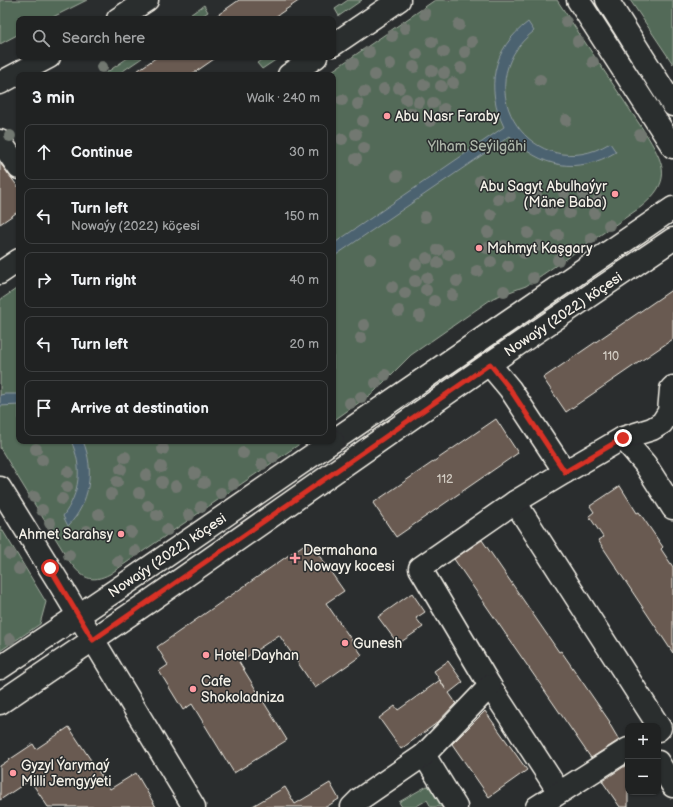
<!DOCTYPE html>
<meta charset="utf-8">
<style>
:root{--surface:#202222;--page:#282a2a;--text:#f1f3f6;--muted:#a2a4a5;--line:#3d3f40}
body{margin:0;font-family:"Balsamiq Sans",sans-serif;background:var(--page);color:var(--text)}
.controls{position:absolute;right:12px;bottom:12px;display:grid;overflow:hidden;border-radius:8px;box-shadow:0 1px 3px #0004}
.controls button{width:36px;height:36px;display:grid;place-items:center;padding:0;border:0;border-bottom:1px solid var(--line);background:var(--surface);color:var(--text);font:20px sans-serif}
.stop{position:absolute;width:12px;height:12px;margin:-9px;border:3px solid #d93025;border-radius:50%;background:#fff}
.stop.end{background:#d93025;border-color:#fff;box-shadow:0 1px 4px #0008}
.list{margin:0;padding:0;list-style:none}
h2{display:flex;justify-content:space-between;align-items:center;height:52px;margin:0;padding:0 16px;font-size:17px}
h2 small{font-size:13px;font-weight:400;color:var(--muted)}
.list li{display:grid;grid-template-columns:26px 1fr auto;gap:12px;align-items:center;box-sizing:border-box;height:56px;margin:0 8px 8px;padding:0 8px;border:1px solid var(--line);border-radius:8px}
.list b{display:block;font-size:15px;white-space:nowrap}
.list p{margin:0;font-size:13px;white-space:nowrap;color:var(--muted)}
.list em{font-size:13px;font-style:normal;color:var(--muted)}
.icon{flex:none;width:22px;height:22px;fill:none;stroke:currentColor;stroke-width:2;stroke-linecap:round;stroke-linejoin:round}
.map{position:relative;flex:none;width:673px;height:807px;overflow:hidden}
.search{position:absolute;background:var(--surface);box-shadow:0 1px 3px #0004;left:16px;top:16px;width:320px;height:44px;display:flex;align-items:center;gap:10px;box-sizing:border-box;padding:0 14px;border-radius:8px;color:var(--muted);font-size:15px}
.panel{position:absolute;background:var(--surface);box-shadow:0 1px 3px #0004;left:16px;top:72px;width:320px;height:372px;border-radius:8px}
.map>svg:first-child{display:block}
.green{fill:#536b59;stroke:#a4aea0}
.water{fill:#4c626f;stroke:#8f9b9f}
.building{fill:#695a51;stroke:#f4f1e8}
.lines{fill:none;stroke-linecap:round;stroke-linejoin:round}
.minor-casing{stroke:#f4f1e8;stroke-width:25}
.major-casing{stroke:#f4f1e8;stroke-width:25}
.minor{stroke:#2a2d2e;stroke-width:22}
.major{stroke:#2a2d2e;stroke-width:22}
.tree{fill:#727871}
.route{stroke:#d93025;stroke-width:5}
.poi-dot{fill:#ff9aa2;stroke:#2a2d2e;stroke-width:1.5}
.labels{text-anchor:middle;stroke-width:3;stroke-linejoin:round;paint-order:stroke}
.number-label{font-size:12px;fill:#d1cbc2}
.poi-label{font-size:14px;fill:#f4f1e8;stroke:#2a2d2e;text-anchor:start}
.park-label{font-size:14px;fill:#acb5a8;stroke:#2a2d2e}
.street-label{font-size:14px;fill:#f4f1e8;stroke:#2a2d2e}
</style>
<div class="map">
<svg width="673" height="807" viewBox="0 0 673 807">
<rect width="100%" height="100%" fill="#2a2d2e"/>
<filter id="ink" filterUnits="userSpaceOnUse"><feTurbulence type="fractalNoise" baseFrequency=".025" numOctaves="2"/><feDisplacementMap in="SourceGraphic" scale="8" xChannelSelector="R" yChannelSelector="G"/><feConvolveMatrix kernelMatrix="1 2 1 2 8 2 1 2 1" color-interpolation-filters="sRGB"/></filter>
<g filter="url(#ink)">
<!-- green -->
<g class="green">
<path d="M0 0H87L49 19H19V34L0 44Z"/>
<path d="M348 0H362L339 16 335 9Z"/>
<path d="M435 0H557L648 137C666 167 671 182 641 207L526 286 493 298 411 355 374 392 333 421V75H326Z"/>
<path d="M630 0H673V64Z"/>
<path d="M204 5 208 12 198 19H184Z"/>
<path d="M129 57H141L142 58 117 75H103Z"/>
<path d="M265 57H280L262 69 257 63Z"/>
<path d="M19 287V441H304L110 574C91 584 82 578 70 562L0 448V300Z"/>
<path d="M0 526 46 602 40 624 0 651Z"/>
<path d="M427 786C435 788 439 800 443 807H431L427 800 415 807H402L399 802Z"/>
</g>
<!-- water -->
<g class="water">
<path d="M528 22 534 31C463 87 534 189 610 143L616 152C578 175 540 168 510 136L333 257V244L504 127C485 88 492 49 528 22Z"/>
<path d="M5 394H19V405L0 406V395Z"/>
<path d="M71 441H83C95 470 90 503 68 526L63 516C80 493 83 467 71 441Z"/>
</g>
<!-- building -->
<g class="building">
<path d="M239 0H300L272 19H212Z"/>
<path d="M157 57H217L191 75H131Z"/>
<path d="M0 163 19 188V211L0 224Z"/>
<path d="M673 289V339L566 412 543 378Z"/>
<path d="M496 419 518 453 396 537 373 503Z"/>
<path d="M620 486 637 513 639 512 663 547 661 549 673 567V653L598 540 603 537 589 516 594 512 590 506Z"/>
<path d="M482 540 559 652 561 651 610 722 609 723 619 740 591 758 454 559Z"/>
<path d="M309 541 344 591 326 603 362 655 315 688 279 635 239 662 287 740 234 773 192 704 183 710 159 671 168 665 157 647Z"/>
<path d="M412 593 425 612 416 618 423 627 398 644 378 617Z"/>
<path d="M448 661 463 682 449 693 456 703 437 723 401 749 379 718 395 706 398 710 440 680 446 690 434 671Z"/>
<path d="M485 711 527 770 489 797 452 744Z"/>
<path d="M69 727 110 789 136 773 156 807H48L30 780 0 800V766L33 744 36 749Z"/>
<path d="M628 764V807H620L602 781Z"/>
<path d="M330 783 339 799 326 807H251L285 787 295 804Z"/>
</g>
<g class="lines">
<!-- minor casing -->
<g class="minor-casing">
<g id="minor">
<path d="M578 0 673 147"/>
<path d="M607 0 673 105"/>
<path d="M118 19 147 0"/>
<path d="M333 45 399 0"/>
<path d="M289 75 316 57"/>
<path d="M0 83 49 57"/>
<path d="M0 141 19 168"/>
<path d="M0 273 19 260"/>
<path d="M489 364 510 389 565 472"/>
<path d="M623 438 645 464 673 508"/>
<path d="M0 488 59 583 194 807"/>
<path d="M515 502 660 728 658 730"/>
<path d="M424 755 456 807"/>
<path d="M658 762 673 786"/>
<path d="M559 792 490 686 420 568 515 502 565 472 623 438 652 429 662 423 669 412 671 389 673 387"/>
<path d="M352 807 360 799 424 755 490 686"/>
<path d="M537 807 628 749"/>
</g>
</g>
<!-- major casing -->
<g class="major-casing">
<g id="major">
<path d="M333 441 673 208"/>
<path d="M0 668 137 576 333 441"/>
<path d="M0 703 147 603 489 364 673 239"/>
</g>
</g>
<!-- minor -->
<use href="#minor" class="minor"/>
<!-- major -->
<use href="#major" class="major"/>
</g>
<!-- trees -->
<g class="tree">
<circle cx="425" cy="14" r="6"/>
<circle cx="566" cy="22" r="6"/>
<circle cx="459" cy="25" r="6"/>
<circle cx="405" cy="28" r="6"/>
<circle cx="392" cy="36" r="6"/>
<circle cx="578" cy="41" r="6"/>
<circle cx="432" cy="42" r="6"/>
<circle cx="472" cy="42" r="6"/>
<circle cx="369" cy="52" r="6"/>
<circle cx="444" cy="52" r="6"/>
<circle cx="465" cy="52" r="6"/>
<circle cx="417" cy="54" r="6"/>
<circle cx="593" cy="62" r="6"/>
<circle cx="353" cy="63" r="6"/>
<circle cx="390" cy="64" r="6"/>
<circle cx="102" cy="67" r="6"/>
<circle cx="414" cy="67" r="6"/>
<circle cx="461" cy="68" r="6"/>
<circle cx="432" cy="71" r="6"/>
<circle cx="444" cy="73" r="6"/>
<circle cx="375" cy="75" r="6"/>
<circle cx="540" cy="80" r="6"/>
<circle cx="453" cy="83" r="6"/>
<circle cx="424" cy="85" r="6"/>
<circle cx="441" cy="86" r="6"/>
<circle cx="399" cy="88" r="6"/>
<circle cx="384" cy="89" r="6"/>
<circle cx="364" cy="92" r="6"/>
<circle cx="406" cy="99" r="6"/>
<circle cx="342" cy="100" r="6"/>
<circle cx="419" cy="102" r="6"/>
<circle cx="433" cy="103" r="6"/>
<circle cx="358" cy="104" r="6"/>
<circle cx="444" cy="109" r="6"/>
<circle cx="411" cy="113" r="6"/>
<circle cx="566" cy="120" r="6"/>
<circle cx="363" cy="121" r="6"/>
<circle cx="430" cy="121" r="6"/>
<circle cx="356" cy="134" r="6"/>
<circle cx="640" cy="135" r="6"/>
<circle cx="10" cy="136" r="6"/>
<circle cx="342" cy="139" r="6"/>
<circle cx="364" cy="148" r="6"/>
<circle cx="356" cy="159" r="6"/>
<circle cx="397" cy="176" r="6"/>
<circle cx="480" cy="181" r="6"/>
<circle cx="564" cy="193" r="6"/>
<circle cx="536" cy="195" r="6"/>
<circle cx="584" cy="195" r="6"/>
<circle cx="510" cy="196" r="6"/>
<circle cx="498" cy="199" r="6"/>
<circle cx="598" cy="200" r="6"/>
<circle cx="535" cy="210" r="6"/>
<circle cx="551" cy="210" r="6"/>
<circle cx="569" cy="213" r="6"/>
<circle cx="594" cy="213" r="6"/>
<circle cx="491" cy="215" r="6"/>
<circle cx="425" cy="217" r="6"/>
<circle cx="609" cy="225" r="6"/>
<circle cx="488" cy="232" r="6"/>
<circle cx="528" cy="233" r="6"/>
<circle cx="558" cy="235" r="6"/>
<circle cx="591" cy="238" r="6"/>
<circle cx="395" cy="241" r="6"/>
<circle cx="504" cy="246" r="6"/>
<circle cx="539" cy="246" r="6"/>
<circle cx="487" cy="248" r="6"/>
<circle cx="438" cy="250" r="6"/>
<circle cx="524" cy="253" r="6"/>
<circle cx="449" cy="255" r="6"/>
<circle cx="427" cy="258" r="6"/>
<circle cx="370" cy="259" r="6"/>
<circle cx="558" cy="260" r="6"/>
<circle cx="491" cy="262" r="6"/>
<circle cx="438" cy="263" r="6"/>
<circle cx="416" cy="264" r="6"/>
<circle cx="508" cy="266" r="6"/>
<circle cx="477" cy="271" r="6"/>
<circle cx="427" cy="278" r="6"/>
<circle cx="533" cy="278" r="6"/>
<circle cx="415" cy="281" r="6"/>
<circle cx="457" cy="281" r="6"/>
<circle cx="392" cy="287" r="6"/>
<circle cx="426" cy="290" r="6"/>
<circle cx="504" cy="291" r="6"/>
<circle cx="405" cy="293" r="6"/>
<circle cx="452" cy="295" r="6"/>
<circle cx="434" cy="301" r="6"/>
<circle cx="399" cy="311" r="6"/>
<circle cx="420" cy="316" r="6"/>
<circle cx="364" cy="325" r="6"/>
<circle cx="361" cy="338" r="6"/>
<circle cx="385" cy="375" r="6"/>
<circle cx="376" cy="383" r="6"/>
<circle cx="361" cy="397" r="6"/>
<circle cx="350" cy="403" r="6"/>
<circle cx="36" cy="449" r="6"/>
<circle cx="163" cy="449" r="6"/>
<circle cx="243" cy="453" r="6"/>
<circle cx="125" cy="457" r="6"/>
<circle cx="273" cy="457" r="6"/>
<circle cx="42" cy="460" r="6"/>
<circle cx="262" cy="464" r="6"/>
<circle cx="161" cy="467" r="6"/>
<circle cx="121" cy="469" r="6"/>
<circle cx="68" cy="472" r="6"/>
<circle cx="195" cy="473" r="6"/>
<circle cx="146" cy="475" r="6"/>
<circle cx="117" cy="482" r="6"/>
<circle cx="162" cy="482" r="6"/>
<circle cx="204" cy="483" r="6"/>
<circle cx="233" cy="484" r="6"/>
<circle cx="176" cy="486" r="6"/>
<circle cx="67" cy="487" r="6"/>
<circle cx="139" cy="493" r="6"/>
<circle cx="221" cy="493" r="6"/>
<circle cx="111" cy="494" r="6"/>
<circle cx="34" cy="497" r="6"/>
<circle cx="62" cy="499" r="6"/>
<circle cx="148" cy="506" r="6"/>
<circle cx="201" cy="507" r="6"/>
<circle cx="42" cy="510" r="6"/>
<circle cx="99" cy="514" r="6"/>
<circle cx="157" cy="515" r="6"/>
<circle cx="189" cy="515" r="6"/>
<circle cx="50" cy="523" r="6"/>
<circle cx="167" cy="530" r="6"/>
<circle cx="87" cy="531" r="6"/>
<circle cx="131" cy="532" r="6"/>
<circle cx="135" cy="551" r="6"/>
<circle cx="10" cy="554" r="6"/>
<circle cx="69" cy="555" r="6"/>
<circle cx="118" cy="561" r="6"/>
<circle cx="19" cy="569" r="6"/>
<circle cx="10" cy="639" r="6"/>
</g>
</g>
<g class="lines" filter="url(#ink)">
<!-- route -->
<path class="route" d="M50 568 93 640 490 364 510 389 565 472 623 438"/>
</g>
<!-- markers -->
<g class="poi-dot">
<circle cx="387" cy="116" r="4"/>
<circle cx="615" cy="194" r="4"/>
<circle cx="479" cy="248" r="4"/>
<circle cx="121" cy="534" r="4"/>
<path d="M293 552h4v4h4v4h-4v4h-4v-4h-4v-4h4z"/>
<circle cx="345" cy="643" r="4"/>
<circle cx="206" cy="655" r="4"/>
<circle cx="193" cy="689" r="4"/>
<circle cx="13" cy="773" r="4"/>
</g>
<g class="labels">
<!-- number labels -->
<g class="number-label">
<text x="611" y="360">110</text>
<text x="445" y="483">112</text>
</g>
<!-- poi labels -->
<g class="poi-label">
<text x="395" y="121">Abu Nasr Faraby</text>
<text x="607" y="191" text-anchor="end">Abu Sagyt Abulhaýyr<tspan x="607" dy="16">(Mäne Baba)</tspan></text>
<text x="487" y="253">Mahmyt Kaşgary</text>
<text x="113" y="539" text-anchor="end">Ahmet Sarahsy</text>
<text x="303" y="555">Dermahana<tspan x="303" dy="16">Nowayy kocesi</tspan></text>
<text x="353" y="648">Gunesh</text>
<text x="214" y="660">Hotel Dayhan</text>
<text x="201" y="686">Cafe<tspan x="201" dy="16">Shokoladniza</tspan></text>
<text x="21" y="770">Gyzyl Ýarymaý<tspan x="21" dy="16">Milli Jemgyýeti</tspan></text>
</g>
<!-- park labels -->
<g class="park-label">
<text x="477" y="151">Ylham Seýilgähi</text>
</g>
<!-- street labels -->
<g class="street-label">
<text transform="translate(563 314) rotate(-34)" y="5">Nowaýy (2022) köçesi</text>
<text transform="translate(167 555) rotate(-34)" y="5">Nowaýy (2022) köçesi</text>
</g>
</g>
</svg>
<div class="controls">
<button>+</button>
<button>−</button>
</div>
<div class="stop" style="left:50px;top:568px"></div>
<div class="stop end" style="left:623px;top:438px"></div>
<div class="search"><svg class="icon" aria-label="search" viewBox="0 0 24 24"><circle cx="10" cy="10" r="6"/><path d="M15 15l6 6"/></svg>Search here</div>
<section class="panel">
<h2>3 min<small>Walk · 240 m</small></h2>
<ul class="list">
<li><svg class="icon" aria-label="ahead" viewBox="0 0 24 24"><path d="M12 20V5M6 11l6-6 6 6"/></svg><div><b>Continue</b></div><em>30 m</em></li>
<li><svg class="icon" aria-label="left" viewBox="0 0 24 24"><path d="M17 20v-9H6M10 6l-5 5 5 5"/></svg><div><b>Turn left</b><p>Nowaýy (2022) köçesi</p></div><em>150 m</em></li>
<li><svg class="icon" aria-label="right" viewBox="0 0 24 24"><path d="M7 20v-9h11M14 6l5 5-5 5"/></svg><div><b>Turn right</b></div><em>40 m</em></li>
<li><svg class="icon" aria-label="left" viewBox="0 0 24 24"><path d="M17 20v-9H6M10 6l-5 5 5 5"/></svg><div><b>Turn left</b></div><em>20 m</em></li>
<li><svg class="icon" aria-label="arrive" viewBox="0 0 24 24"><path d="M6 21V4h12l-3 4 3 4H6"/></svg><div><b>Arrive at destination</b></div></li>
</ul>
</section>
</div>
